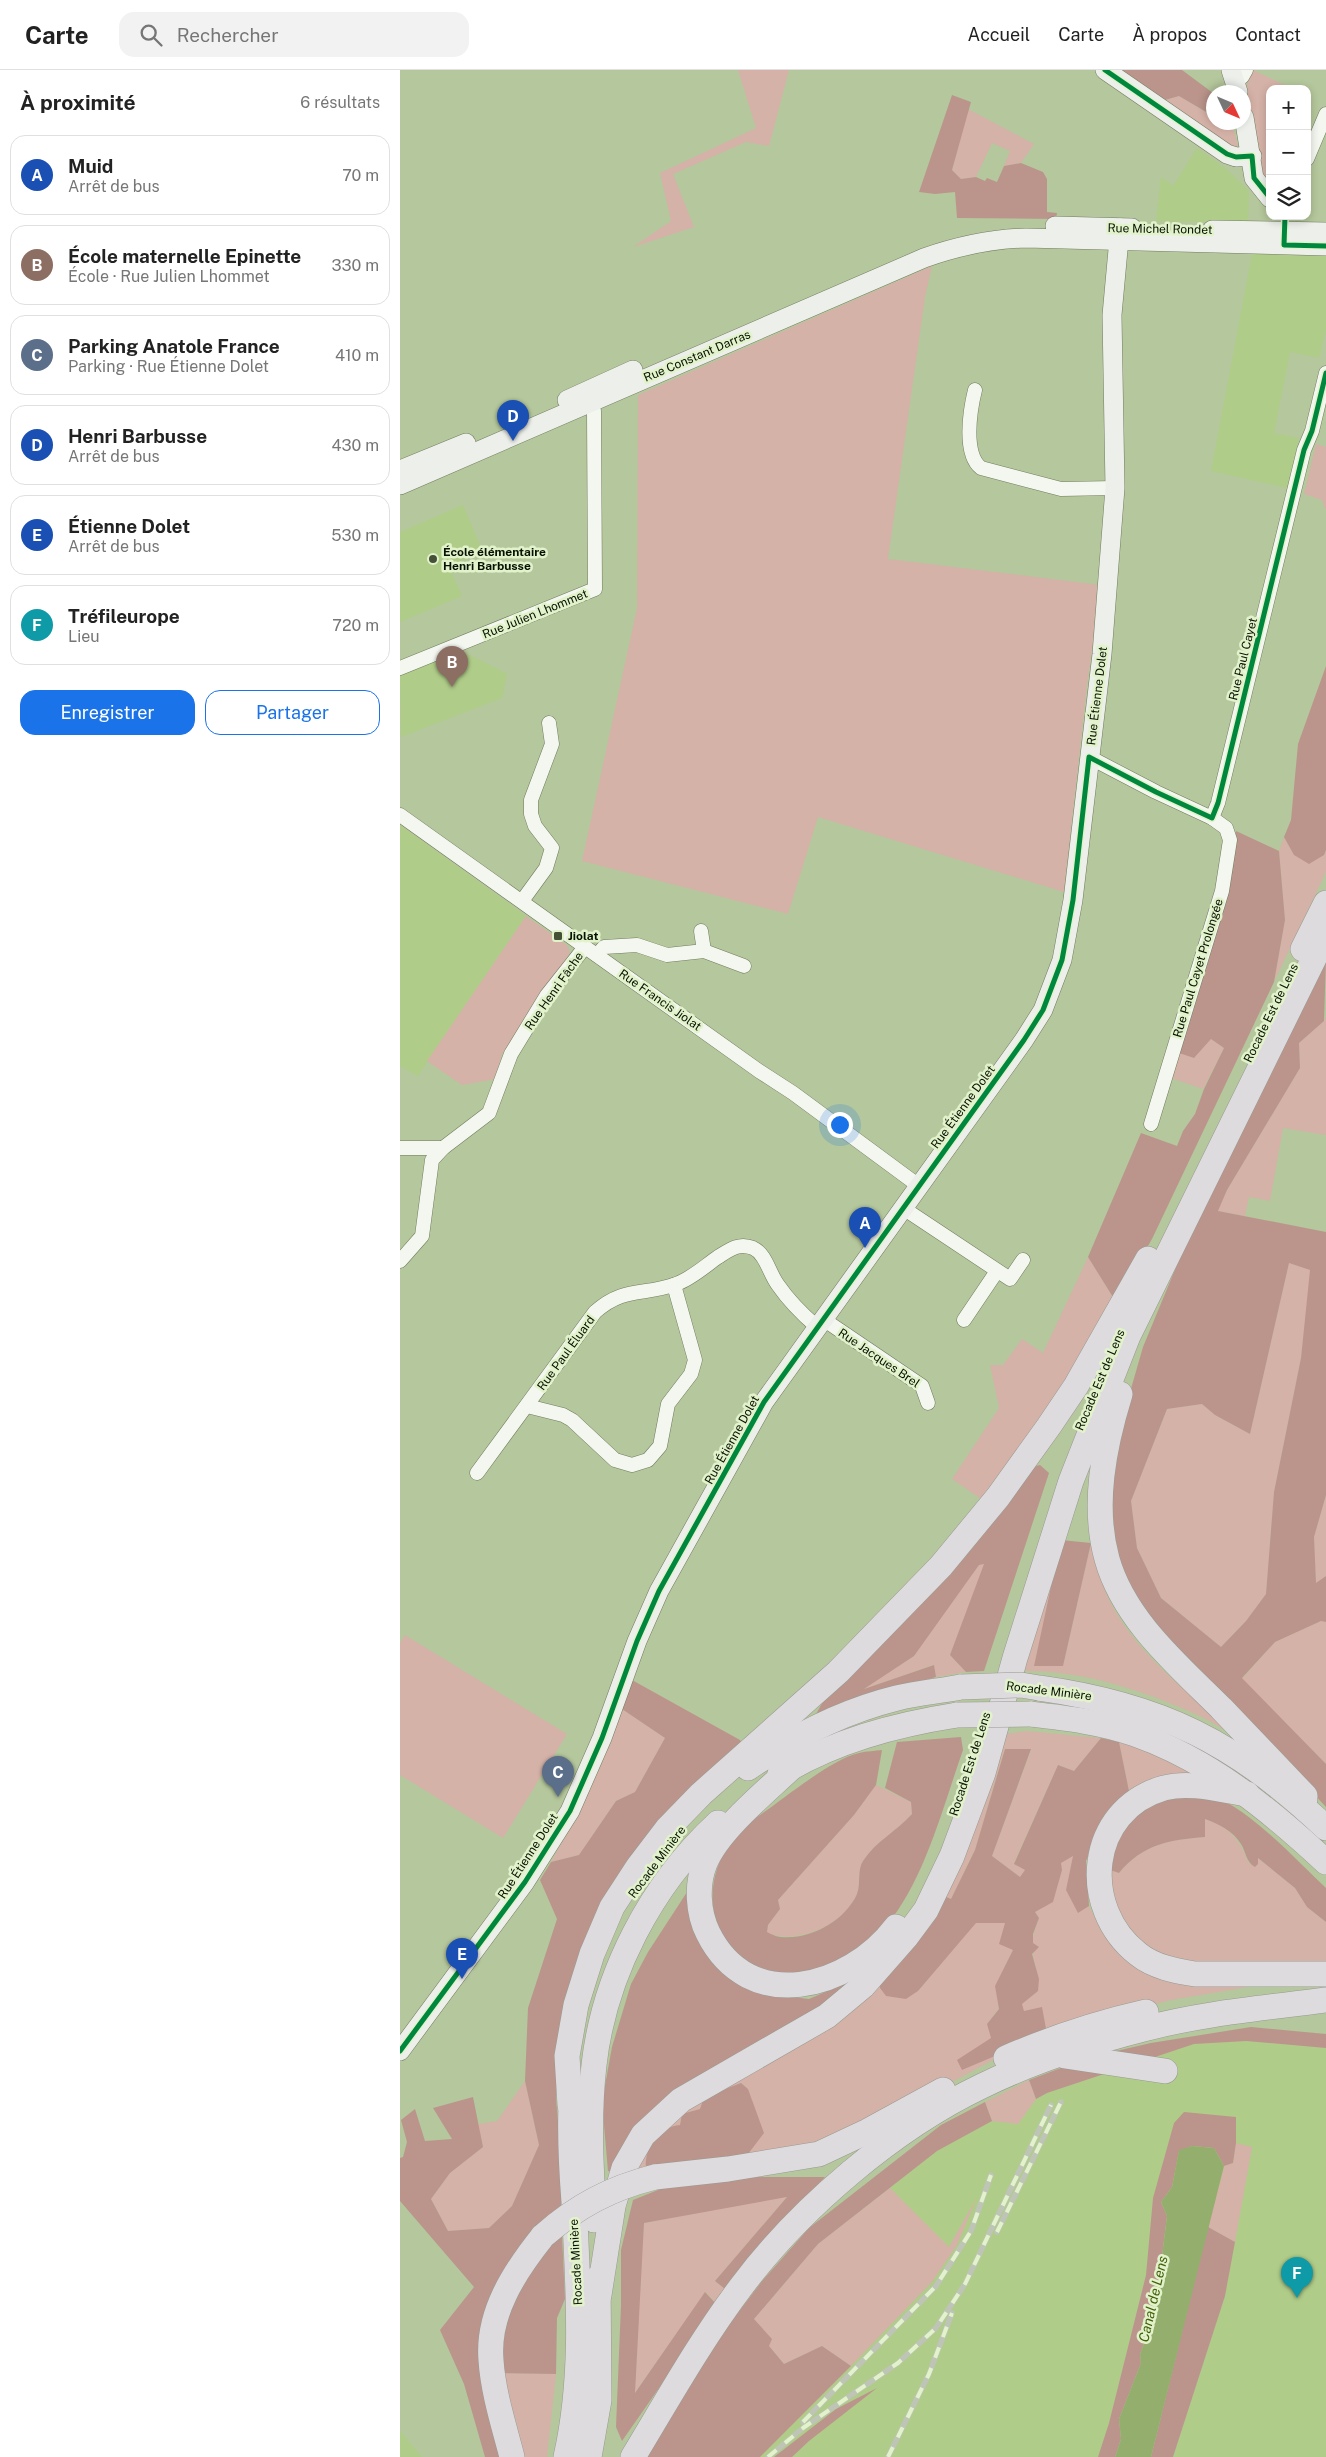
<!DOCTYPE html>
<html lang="fr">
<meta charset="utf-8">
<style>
:root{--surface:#fff;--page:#f2f2f2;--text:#222;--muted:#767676;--line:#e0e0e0;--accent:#1a73e8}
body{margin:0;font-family:"Public Sans",sans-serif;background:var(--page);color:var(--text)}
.controls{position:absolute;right:15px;top:15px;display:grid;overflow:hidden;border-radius:10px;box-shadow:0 2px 8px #0003}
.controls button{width:45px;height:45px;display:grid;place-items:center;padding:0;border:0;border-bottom:1px solid var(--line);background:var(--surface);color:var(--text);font:25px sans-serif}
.compass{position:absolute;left:806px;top:15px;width:45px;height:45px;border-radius:50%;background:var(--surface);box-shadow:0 2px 8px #0003;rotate:134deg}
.you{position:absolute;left:439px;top:1054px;width:18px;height:18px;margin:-12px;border:4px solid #fff;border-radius:50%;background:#1a73e8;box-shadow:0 0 0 8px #1a73e833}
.badge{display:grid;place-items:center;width:32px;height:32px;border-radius:50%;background:var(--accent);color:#fff;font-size:16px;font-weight:700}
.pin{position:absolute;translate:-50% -41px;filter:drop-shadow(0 1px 2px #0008)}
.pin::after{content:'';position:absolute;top:26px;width:18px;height:15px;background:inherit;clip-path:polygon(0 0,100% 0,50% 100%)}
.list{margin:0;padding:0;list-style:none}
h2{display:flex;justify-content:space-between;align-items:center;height:65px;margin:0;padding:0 20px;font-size:21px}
h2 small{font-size:16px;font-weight:400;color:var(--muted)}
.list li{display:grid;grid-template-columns:32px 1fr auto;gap:15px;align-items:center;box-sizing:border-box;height:80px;margin:0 10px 10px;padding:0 10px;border:1px solid var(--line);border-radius:15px}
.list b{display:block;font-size:19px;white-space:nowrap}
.list p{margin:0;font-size:16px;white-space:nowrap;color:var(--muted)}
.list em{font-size:16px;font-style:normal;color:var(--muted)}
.actions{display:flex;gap:10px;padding:15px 20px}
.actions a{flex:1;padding:11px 0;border:1px solid var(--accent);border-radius:15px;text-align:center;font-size:18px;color:var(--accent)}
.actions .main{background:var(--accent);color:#fff}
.icon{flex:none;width:28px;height:28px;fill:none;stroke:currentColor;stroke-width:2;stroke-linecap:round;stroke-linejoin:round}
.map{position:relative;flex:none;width:926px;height:2387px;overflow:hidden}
header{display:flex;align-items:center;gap:30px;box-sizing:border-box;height:70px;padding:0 25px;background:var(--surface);border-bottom:1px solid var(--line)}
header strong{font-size:24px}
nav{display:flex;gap:28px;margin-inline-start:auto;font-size:18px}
.search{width:350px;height:45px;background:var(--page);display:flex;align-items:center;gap:12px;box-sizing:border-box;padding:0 18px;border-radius:15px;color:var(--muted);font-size:19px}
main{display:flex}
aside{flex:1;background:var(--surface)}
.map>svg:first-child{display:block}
.built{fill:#b0cc89}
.green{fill:#d5b2a7}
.forest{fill:#bb958c;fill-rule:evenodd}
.water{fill:#94ae6d}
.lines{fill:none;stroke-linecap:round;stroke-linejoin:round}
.street-casing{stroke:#707c5d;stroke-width:15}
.secondary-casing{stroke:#707c5d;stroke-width:20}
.highway-casing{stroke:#979a90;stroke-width:26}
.street{stroke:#f4f7f0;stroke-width:14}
.secondary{stroke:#edefeb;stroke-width:19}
.highway{stroke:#dedbdf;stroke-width:25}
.rail-casing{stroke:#bec4b6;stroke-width:5.5}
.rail{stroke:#e2f3cc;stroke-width:4;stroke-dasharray:11;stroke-linecap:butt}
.highway-bridge-casing{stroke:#979a90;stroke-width:26;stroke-linecap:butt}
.highway-bridge{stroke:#dedbdf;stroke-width:25}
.cycleway-casing{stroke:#e2f3cc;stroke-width:8}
.cycleway{stroke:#00873e;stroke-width:5}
.poi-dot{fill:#455137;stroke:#e2f3cc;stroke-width:2}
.labels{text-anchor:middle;stroke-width:5;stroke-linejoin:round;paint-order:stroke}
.street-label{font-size:12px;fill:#081200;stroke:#e2f3cc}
.poi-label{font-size:12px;font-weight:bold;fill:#081200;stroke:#e2f3cc;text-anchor:start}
.water-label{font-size:14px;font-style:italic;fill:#44600c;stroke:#e2f3cc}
</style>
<header>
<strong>Carte</strong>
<div class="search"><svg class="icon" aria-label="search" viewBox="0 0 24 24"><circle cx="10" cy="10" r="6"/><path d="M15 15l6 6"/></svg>Rechercher</div>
<nav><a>Accueil</a><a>Carte</a><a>À propos</a><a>Contact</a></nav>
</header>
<main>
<aside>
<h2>À proximité<small>6 résultats</small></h2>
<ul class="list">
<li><span class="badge" style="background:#1a4fb4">A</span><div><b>Muid</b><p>Arrêt de bus</p></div><em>70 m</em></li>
<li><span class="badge" style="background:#8d6e63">B</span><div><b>École maternelle Epinette</b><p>École · Rue Julien Lhommet</p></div><em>330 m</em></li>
<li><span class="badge" style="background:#5c6f8a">C</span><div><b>Parking Anatole France</b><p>Parking · Rue Étienne Dolet</p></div><em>410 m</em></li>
<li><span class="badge" style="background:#1a4fb4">D</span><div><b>Henri Barbusse</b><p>Arrêt de bus</p></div><em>430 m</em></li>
<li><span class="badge" style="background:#1a4fb4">E</span><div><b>Étienne Dolet</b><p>Arrêt de bus</p></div><em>530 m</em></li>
<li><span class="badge" style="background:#0f9aa8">F</span><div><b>Tréfileurope</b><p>Lieu</p></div><em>720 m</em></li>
</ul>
<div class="actions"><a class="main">Enregistrer</a><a>Partager</a></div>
</aside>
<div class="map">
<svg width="926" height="2387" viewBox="0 0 926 2387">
<rect width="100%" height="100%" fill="#b5c79c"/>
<!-- built -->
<g class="built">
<path d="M797 78 825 98 849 121 848 153 756 151 761 107 773 116Z"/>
<path d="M852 184 926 186V260L919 288 890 282 874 363 899 368 888 418 811 401Z"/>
<path d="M63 435 83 482 49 496 62 526 0 552V462Z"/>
<path d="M62 581 107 604 102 628 1 667 0 606Z"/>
<path d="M0 755 126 846 18 1006 0 996Z"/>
<path d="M846 1971 926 1978V2387H773L825 2226 852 2077 836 2073 835 2047 753 2128 746 2205 709 2353 698 2387H392L409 2371 385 2377 374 2387H360L532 2212 574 2133 549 2178 490 2118 537 2081 592 2051 618 2054 636 2029 647 2023 794 1974Z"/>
<path d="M0 2361 22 2387H0Z"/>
</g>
<!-- green -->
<g class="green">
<path d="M338 0H389L369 76 346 72 273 104 294 157 233 177 271 151 260 103 356 58Z"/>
<path d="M853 0 893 19H870V113L863 103 845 19Z"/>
<path d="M779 26 813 46 814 52 832 53 838 76 825 79 758 32Z"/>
<path d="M568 39 634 74 621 93 604 96 610 81 592 73 576 107 561 109 552 100Z"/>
<path d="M532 196 525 227 488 489 701 515 687 615 664 822 418 747 388 844 182 791 237 538 238 325Z"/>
<path d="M916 374 926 377V440L922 430 904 424Z"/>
<path d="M884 767 894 785H924L926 780V802L874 912 885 850 879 781Z"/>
<path d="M126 846 168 876 170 883 102 984 96 1009 62 1015 27 991Z"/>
<path d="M926 947V1065L883 1058 870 1131 849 1127 845 1146 817 1141 827 1120 900 998 899 973 924 951Z"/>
<path d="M811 969 824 978 803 1019 768 1007 776 982Z"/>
<path d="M688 1187 716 1232 587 1433 552 1409 599 1338 590 1295H603L622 1269 643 1283Z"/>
<path d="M889 1193 911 1200 901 1288 874 1422 866 1524 846 1551 821 1577 761 1528 737 1478 731 1431 767 1339 802 1334 815 1345 850 1364Z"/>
<path d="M926 1425V1506L916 1514 914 1467Z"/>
<path d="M661 1470 663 1596 691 1473C697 1495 702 1519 714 1539 744 1592 797 1629 842 1669 828 1662 815 1654 802 1647 748 1622 683 1600 624 1601Z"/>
<path d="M579 1494H585L550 1585 566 1602 536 1607 533 1595 462 1620 514 1586Z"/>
<path d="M921 1551 926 1552V1694L842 1609 875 1572Z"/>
<path d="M5 1565 167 1664 103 1768 0 1705V1573Z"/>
<path d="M222 1639 265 1668 235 1722 216 1731 179 1785 151 1792C179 1742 203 1693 222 1639Z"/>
<path d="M626 1661 701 1668 674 1701 658 1695 614 1793 626 1800 620 1807 592 1786 631 1680 605 1679 575 1780 551 1829 544 1826 605 1664Z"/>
<path d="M719 1672 765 1686 806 1708 730 1726Z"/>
<path d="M476 1715 511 1732 512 1744C497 1761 476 1771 463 1791 457 1800 461 1814 457 1824 443 1856 399 1874 367 1863L368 1855 380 1839 378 1830 454 1745Z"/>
<path d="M805 1749C831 1758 839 1769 849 1794L858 1788 895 1818 907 1837 926 1852V1900L793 1896 733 1872 715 1848 707 1799 719 1803C743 1774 769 1770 805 1767Z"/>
<path d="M674 1785 678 1842 689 1836 700 1858 736 1889 872 1913 771 1930 681 1953 647 1964 623 1941 621 1934 638 1921C639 1907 635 1898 633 1884 630 1873 635 1859 639 1848L635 1842 661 1793Z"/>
<path d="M576 1852 605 1853 613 1880 596 1915 599 1938 587 1954 619 1976 476 2053 353 2092 300 2039 280 2055 246 2098 230 2104 262 2057 480 1911 518 1921Z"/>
<path d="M629 2010 636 2029 618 2054 592 2051 585 2032Z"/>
<path d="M125 2011 139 2075 112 2136 89 2158 48 2161 31 2129 50 2103 83 2077 78 2054 97 2051Z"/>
<path d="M836 2073 852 2077 835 2172 808 2157 824 2096 833 2093Z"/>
<path d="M490 2118 549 2177 577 2127 557 2175 532 2212 451 2296 422 2276 384 2294 369 2276 354 2249 418 2174Z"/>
<path d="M388 2126 315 2211 325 2219 317 2235 306 2222 234 2324 244 2153Z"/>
<path d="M100 2303 156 2304 147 2387H116Z"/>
</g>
<!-- forest -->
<g class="forest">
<path d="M713 0H782L813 23V46L779 26 758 32Z"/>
<path d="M552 25 571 32 552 100 561 109 576 107 585 111 587 108 597 112 604 96 621 93 643 102 647 109V142L657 143 656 149 557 148 555 122 535 124 519 122Z"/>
<path d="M926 596V780L924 785 909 794 894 785 884 767 891 750 898 674Z"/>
<path d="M836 761 879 781 885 850 874 912 752 1169 716 1232 688 1187 741 1063 777 1076 783 1061 795 1044 804 1019 824 978 811 969 794 988 776 982 825 818Z"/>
<path d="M926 889 924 951 899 973 900 998 827 1120 818 1141 926 1162V1425L914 1467 916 1513 926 1506V1552L921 1551 875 1572 842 1608 926 1694V1737L736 1535 707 1465 705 1433 724 1343 743 1277 779 1190ZM889 1193 910 1200 901 1288 874 1422 866 1524 846 1551 821 1577 761 1528 737 1478 731 1431 767 1339 802 1334 815 1345 850 1364Z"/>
<path d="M640 1395 649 1403 584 1601 566 1602 550 1585 584 1494 579 1495 514 1586 464 1619 534 1595 536 1607 416 1644 430 1619 629 1398Z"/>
<path d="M661 1470 691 1473 663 1596H634Z"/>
<path d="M232 1610 340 1670 344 1678 255 1764 158 1979 156 2028 165 2137 94 2229 102 2387H85L64 2314 40 2260 74 2217 0 2131V2088L3 2087 7 2072 1 2050 15 2039 25 2071 52 2069 33 2038 73 2027 83 2077 50 2103 31 2129 48 2161 89 2158 112 2136 139 2075 125 2011 128 1938 157 1849 140 1810 151 1792 179 1785 216 1731 235 1722 265 1668 222 1639Z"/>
<path d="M561 1667 563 1680C543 1736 525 1810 486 1856 474 1870 460 1879 444 1887 435 1892 423 1900 413 1902 330 1919 284 1836 332 1770 342 1756 368 1740 382 1729 400 1716 438 1687 459 1683 467 1681 475 1681 482 1680L476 1715 454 1745 378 1830 380 1839 368 1855 367 1862C371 1864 377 1867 381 1867 410 1870 445 1851 457 1824 461 1814 457 1800 463 1791 476 1771 497 1761 512 1744L511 1732 485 1718 497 1672Z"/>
<path d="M701 1668 719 1672 730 1726 693 1775 686 1791 689 1836 678 1843 666 1820 673 1786 661 1793 662 1800 653 1832 635 1842 639 1848 633 1864V1873L639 1877 632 1884 639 1909 638 1921 622 1934 624 1941 642 1937 647 1964 562 2000 557 1990 591 1968 587 1954 599 1939 595 1916 613 1880 599 1874 605 1853H576L518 1921 506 1929 486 1926 480 1918V1911L544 1826 551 1829 575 1780 605 1679H631L592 1786 620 1807 625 1800 614 1794 658 1695 674 1701Z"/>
<path d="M783 1726C793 1727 805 1725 815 1728 848 1737 900 1794 926 1818V1852L907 1837 895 1818 858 1788V1794L855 1797C846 1792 846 1782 841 1774 833 1761 819 1754 805 1749V1767C769 1770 743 1774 719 1803L707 1799C714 1773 728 1747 753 1734 762 1730 774 1729 783 1726Z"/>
<path d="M289 1819 292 1845 368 1924 409 1929 449 1912 421 1939 332 1987 216 2102 208 2101 202 2032 212 1977 231 1914 248 1882Z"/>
<path d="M851 1957 926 1964V1978L846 1971 794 1974 647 2023 636 2029 629 2010 690 1987 751 1973Z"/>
<path d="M341 2013 348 2019 364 2063 345 2088 246 2098C244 2078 259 2057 280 2055L282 2044 300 2039 304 2027Z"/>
<path d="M585 2032 592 2051 537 2081 418 2174 354 2249 372 2269 369 2276 384 2294 422 2276 451 2296 360 2387H244L314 2274 363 2210 409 2158 541 2055Z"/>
<path d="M784 2042 836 2047V2073L833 2093 824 2096 814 2078 792 2076 779 2081 772 2117 761 2132 767 2146 762 2186 757 2192 760 2208 750 2230 752 2253 740 2284 741 2293 719 2349 721 2369 715 2387H698L709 2353 746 2205 753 2128 774 2053Z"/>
<path d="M353 2107H425L325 2219 315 2211 387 2127 244 2153 235 2323 305 2222 317 2235 222 2371 216 2357 221 2235V2180L233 2130 263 2118Z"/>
<path d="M808 2157 835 2172 825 2226 773 2387H751Z"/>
<path d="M162 2165 165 2229 157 2248 156 2304 100 2303 108 2234 125 2202Z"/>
<path d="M477 2318 409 2371 392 2387H374L436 2339Z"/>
</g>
<!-- water -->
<path class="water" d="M792 2076 814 2078 824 2096 751 2387H715L721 2369 719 2349 741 2293 740 2284 752 2253 750 2230 760 2208 757 2192 762 2186 767 2146 761 2132 772 2117 779 2080Z"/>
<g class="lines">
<!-- street casing -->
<g class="street-casing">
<g id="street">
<path d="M834 11 842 7 846 0"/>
<path d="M907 89 926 44"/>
<path d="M575 320C570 340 563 384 581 398L661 419 715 418"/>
<path d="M0 598 195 519 194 341 186 324"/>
<path d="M689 687 756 722 812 748 826 758 830 770 822 821 751 1054"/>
<path d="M0 745 359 1001 393 1023 519 1116"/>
<path d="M812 748 818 733 904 380 912 361 926 303"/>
<path d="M122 831 146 798 152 778 135 756 131 744V730L152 674 149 653"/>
<path d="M301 861 304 881"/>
<path d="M197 885 204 877 237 875 267 885 304 881 344 896"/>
<path d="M0 1078H43"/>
<path d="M503 1138 610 1209 623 1190"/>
<path d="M0 1191 22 1166 32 1090 43 1078 89 1043 111 984 147 925 185 877"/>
<path d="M423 1249 522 1316 528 1333"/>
<path d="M564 1250 597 1201"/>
<path d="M127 1336 163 1345 172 1350 215 1390 232 1395 248 1390 260 1376 268 1334 291 1304 295 1290 274 1215"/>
<path d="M77 1403 195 1242C224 1216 244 1226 276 1214 291 1209 305 1196 318 1187 329 1180 339 1172 353 1178 366 1184 369 1203 378 1215 389 1231 402 1244 417 1257"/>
</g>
</g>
<!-- secondary casing -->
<g class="secondary-casing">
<g id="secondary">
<path d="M705 0 827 84 836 87 852 86"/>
<path d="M831 0 838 22"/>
<path d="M844 47 854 108 870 128"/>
<path d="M655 156 732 158"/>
<path d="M812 160 926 162"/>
<path d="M167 330 233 300"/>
<path d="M0 400 66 373"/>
<path d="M0 415 524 188C558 176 590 169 626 168L926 176"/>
<path d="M0 1981 125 1812 170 1741 202 1668 237 1571 259 1521 364 1332 624 970 643 940 662 890 673 830 702 584 715 418 712 245 720 158"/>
</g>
</g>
<!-- highway casing -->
<g class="highway-casing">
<g id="highway">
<path d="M903 879 926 833"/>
<path d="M720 1324C704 1376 692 1435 707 1489 724 1550 778 1595 821 1638 849 1667 877 1697 905 1726L904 1737"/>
<path d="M639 1618C761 1635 837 1673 926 1758"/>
<path d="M630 1644C665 1648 701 1652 735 1664 809 1690 869 1739 926 1792"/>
<path d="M394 1695C367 1721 319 1759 305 1793 296 1815 298 1843 308 1863 349 1946 449 1919 496 1857"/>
<path d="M348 1698C393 1667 444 1641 497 1628 518 1623 540 1621 561 1617"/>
<path d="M380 1704C434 1671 494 1655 557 1645"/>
<path d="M847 1724C820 1720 791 1711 764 1718 687 1740 679 1838 738 1884 754 1897 776 1901 795 1904H926"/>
<path d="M665 1986 765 2001"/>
<path d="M606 1988C652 1968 697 1953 746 1942"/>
<path d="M170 2035 167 1986 176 1935 192 1884 212 1837 238 1797 267 1759 301 1724 438 1602 541 1496 598 1427 649 1356 676 1316 748 1189"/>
<path d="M255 2107 328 2099 419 2084 468 2061 543 2020"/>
<path d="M194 2150C191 2099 188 2047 194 1995 204 1905 251 1815 318 1753"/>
<path d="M199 2225 213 2136 224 2098 243 2065 281 2030 427 1946 463 1916 506 1867 526 1840 552 1786 583 1703 615 1588 671 1411 728 1266 926 864"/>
<path d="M112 2387C104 2356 93 2322 91 2290 87 2243 115 2201 143 2166"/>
<path d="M166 2387C185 2303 178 2217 174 2132 171 2094 169 2056 172 2018"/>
<path d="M189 2387 199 2330 198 2208"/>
<path d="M233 2387C268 2329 301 2270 341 2217 400 2138 494 2058 582 2016 633 1991 689 1973 744 1959 803 1943 866 1938 926 1930"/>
</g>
</g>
<!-- street -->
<use href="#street" class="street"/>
<!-- secondary -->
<use href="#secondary" class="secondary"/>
<!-- highway -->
<use href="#highway" class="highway"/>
<!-- rail casing -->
<g class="rail-casing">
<g id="rail">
<path d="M597 2162 661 2032"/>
<path d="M403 2352 536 2216 571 2161 591 2105"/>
<path d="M368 2387 403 2358 498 2293 536 2258 565 2214 651 2035"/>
<path d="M488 2387 529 2304 552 2243"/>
</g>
</g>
<!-- rail -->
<use href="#rail" class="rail"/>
<!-- highway-bridge casing -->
<g class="highway-bridge-casing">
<g id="highway-bridge">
<path d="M561 1617 621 1615 639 1618"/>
<path d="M557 1645 630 1644"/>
<path d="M143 2166C177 2136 211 2118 255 2107"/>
</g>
</g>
<!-- highway-bridge -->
<use href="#highway-bridge" class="highway-bridge"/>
<!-- cycleway casing -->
<g class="cycleway-casing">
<g id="cycleway">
<path d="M705 0 827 84 836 87 852 86 854 108 870 128"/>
<path d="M885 146 884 175 926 176"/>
<path d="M0 1981 125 1812 170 1741 202 1668 237 1571 259 1521 364 1332 624 970 643 940 662 890 673 830 689 687 756 722 812 748 818 733 904 380 912 361 926 303"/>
</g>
</g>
<!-- cycleway -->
<use href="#cycleway" class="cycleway"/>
</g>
<!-- markers -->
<g class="poi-dot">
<circle cx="33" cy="489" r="5"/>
<rect x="153" y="861" width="10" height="10" rx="2.5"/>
</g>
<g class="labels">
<!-- street labels -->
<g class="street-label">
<text transform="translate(760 159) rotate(1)" y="4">Rue Michel Rondet</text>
<text transform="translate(297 286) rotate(-23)" y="4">Rue Constant Darras</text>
<text transform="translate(135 544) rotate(-22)" y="4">Rue Julien Lhommet</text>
<text transform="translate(843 589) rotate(-76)" y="4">Rue Paul Cayet</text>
<text transform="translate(697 626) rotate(-83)" y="4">Rue Étienne Dolet</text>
<text transform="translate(798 898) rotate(-73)" y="4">Rue Paul Cayet Prolongée</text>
<text transform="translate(154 921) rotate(-55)" y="4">Rue Henri Fâche</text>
<text transform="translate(260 930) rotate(35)" y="4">Rue Francis Jiolat</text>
<text transform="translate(871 943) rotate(-64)" y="4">Rocade Est de Lens</text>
<text transform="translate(563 1037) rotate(-54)" y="4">Rue Étienne Dolet</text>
<text transform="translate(166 1283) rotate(-54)" y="4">Rue Paul Éluard</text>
<text transform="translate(479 1288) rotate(34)" y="4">Rue Jacques Brel</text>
<text transform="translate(700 1310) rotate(-67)" y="4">Rocade Est de Lens</text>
<text transform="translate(332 1370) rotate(-61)" y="4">Rue Étienne Dolet</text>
<text transform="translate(649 1621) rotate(7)" y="4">Rocade Minière</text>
<text transform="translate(570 1694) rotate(-72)" y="4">Rocade Est de Lens</text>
<text transform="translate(128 1786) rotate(-57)" y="4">Rue Étienne Dolet</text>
<text transform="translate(257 1792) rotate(-53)" y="4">Rocade Minière</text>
<text transform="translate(176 2192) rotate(-93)" y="4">Rocade Minière</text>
</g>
<!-- poi labels -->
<g class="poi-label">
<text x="43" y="486">École élémentaire<tspan x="43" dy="14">Henri Barbusse</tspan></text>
<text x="168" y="870">Jiolat</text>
</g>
<!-- water labels -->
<g class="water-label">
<text transform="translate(753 2229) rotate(-77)" y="5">Canal de Lens</text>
</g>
</g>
</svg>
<div class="controls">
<button>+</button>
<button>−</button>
<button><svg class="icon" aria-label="layers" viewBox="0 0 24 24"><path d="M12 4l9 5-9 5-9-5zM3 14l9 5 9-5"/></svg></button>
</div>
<svg class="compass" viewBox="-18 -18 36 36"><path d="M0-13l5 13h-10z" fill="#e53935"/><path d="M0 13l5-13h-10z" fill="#767676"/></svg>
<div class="you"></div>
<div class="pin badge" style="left:465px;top:1178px;background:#1a4fb4">A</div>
<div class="pin badge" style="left:52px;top:617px;background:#8d6e63">B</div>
<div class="pin badge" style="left:158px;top:1727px;background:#5c6f8a">C</div>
<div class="pin badge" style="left:113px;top:371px;background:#1a4fb4">D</div>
<div class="pin badge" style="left:62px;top:1909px;background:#1a4fb4">E</div>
<div class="pin badge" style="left:897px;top:2228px;background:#0f9aa8">F</div>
</div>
</main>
